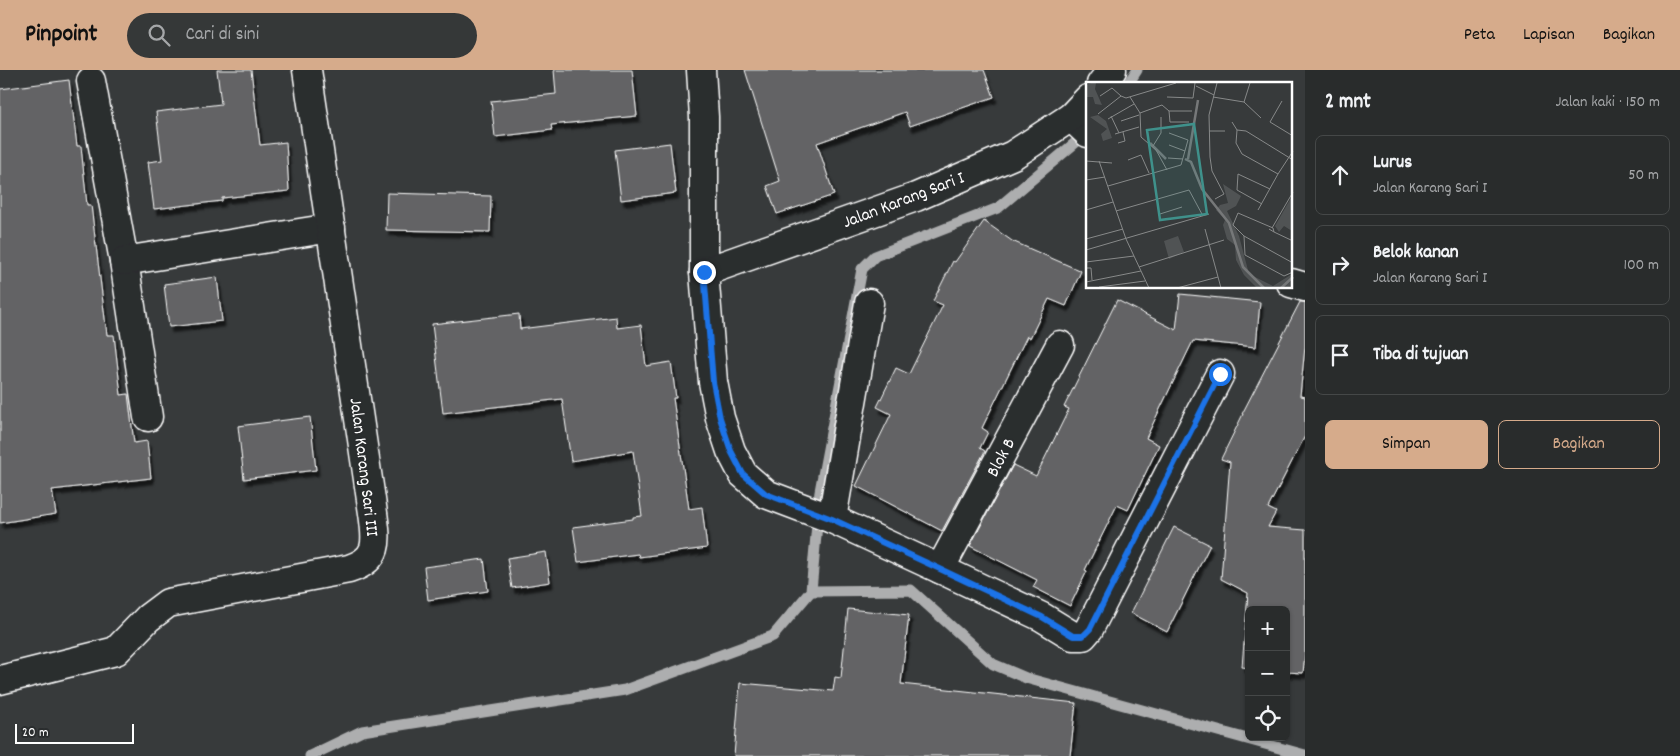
<!DOCTYPE html>
<html lang="id">
<meta charset="utf-8">
<style>
:root{--surface:#292c2c;--page:#353838;--text:#f1f3f6;--muted:#a5a7a9;--line:#454848;--accent:#d6ab8b}
body{margin:0;font-family:Dekko,sans-serif;background:var(--page);color:var(--text)}
.controls{position:absolute;right:15px;bottom:15px;display:grid;overflow:hidden;border-radius:8px;box-shadow:0 1px 4px #0004}
.controls button{width:45px;height:45px;display:grid;place-items:center;padding:0;border:0;border-bottom:1px solid var(--line);background:var(--surface);color:var(--text);font:25px sans-serif}
.scale{position:absolute;left:15px;bottom:12px;width:119px;box-sizing:border-box;padding-left:5px;border:2px solid #fff;border-top:0;font-size:14px;line-height:18px;white-space:nowrap;color:#fff;-webkit-text-stroke:4px #2a2d2e;paint-order:stroke}
.stop{position:absolute;width:15px;height:15px;margin:-11px;border:4px solid #1a73e8;border-radius:50%;background:#fff}
.stop.end{background:#1a73e8;border-color:#fff;box-shadow:0 1px 5px #0008}
.list{margin:0;padding:0;list-style:none}
h2{display:flex;justify-content:space-between;align-items:center;height:65px;margin:0;padding:0 20px;font-size:21px}
h2 small{font-size:16px;font-weight:400;color:var(--muted)}
.list li{display:grid;grid-template-columns:32px 1fr auto;gap:15px;align-items:center;box-sizing:border-box;height:80px;margin:0 10px 10px;padding:0 10px;border:1px solid var(--line);border-radius:8px}
.list b{display:block;font-size:19px;white-space:nowrap}
.list p{margin:0;font-size:16px;white-space:nowrap;color:var(--muted)}
.list em{font-size:16px;font-style:normal;color:var(--muted)}
.actions{display:flex;gap:10px;padding:15px 20px}
.actions a{flex:1;padding:11px 0;border:1px solid var(--accent);border-radius:8px;text-align:center;font-size:18px;color:var(--accent)}
.actions .main{background:var(--accent);color:#111}
.icon{flex:none;width:28px;height:28px;fill:none;stroke:currentColor;stroke-width:2;stroke-linecap:round;stroke-linejoin:round}
.map{position:relative;flex:none;width:1305px;height:686px;overflow:hidden}
header{display:flex;align-items:center;gap:30px;box-sizing:border-box;height:70px;padding:0 25px;background:var(--accent);color:#111}
header strong{font-size:24px}
nav{display:flex;gap:28px;margin-inline-start:auto;font-size:18px}
.search{width:350px;height:45px;background:var(--page);display:flex;align-items:center;gap:12px;box-sizing:border-box;padding:0 18px;border-radius:28px;color:var(--muted);font-size:19px}
main{display:flex}
aside{flex:1;background:var(--surface)}
.map>svg:first-child{display:block}
.lines{fill:none;stroke-linecap:round;stroke-linejoin:round}
.stream{stroke:#adaeaf;stroke-width:11}
.building{fill:#636465;stroke:#fff;filter:url(#shadow)}
.minor-casing{stroke:#fff;stroke-width:31}
.minor{stroke:#2a2d2e;stroke-width:28}
.route{stroke:#1a73e8;stroke-width:6}
.labels{text-anchor:middle;stroke-width:4;stroke-linejoin:round;paint-order:stroke}
.street-label{font-size:18px;fill:#fff;stroke:#2a2d2e}
.inset-river{fill:none;stroke:#767879;stroke-width:2.5}
.inset-road{fill:none;stroke:#878989;stroke-width:1}
.view{fill:#3f918b;fill-opacity:0.15;stroke:#3f918b;stroke-width:2.5}
.inset-edge{fill:none;stroke:#fff;stroke-width:2.5}
</style>
<header>
<strong>Pinpoint</strong>
<div class="search"><svg class="icon" aria-label="search" viewBox="0 0 24 24"><circle cx="10" cy="10" r="6"/><path d="M15 15l6 6"/></svg>Cari di sini</div>
<nav><a>Peta</a><a>Lapisan</a><a>Bagikan</a></nav>
</header>
<main>
<div class="map">
<svg width="1305" height="686" viewBox="0 0 1305 686">
<defs>
<filter id="shadow"><feDropShadow dx="3" dy="5.5" stdDeviation="1" flood-color="#0009"/></filter>
</defs>
<rect width="100%" height="100%" fill="#373a3b"/>
<filter id="ink" filterUnits="userSpaceOnUse"><feTurbulence type="fractalNoise" baseFrequency=".02" numOctaves="2"/><feDisplacementMap in="SourceGraphic" scale="10" xChannelSelector="R" yChannelSelector="G"/><feConvolveMatrix kernelMatrix="1 2 1 2 8 2 1 2 1" color-interpolation-filters="sRGB"/></filter>
<g filter="url(#ink)">
<g class="lines">
<!-- stream -->
<g class="stream">
<path d="M1128 14 1137 0"/>
<path d="M811 521 911 520 993 594 1026 608 1305 685"/>
<path d="M310 686 362 661 625 620 773 566 811 521 820 421 862 199 875 186 998 138 1088 62"/>
</g>
</g>
<!-- building -->
<g class="building">
<path d="M217 0H251L260 75 286 72 289 121 222 128V131L154 139 148 92 162 90 156 42 221 34Z"/>
<path d="M554 0H632L637 46 551 55 552 60 495 67 491 31 556 24Z"/>
<path d="M745 0H984L994 27 910 56 905 42 817 73 834 125 777 144 767 116 780 111Z"/>
<path d="M69 10 77 76H81L87 135H91L107 265H114L121 325 128 324 134 373 147 371 151 408 52 420 56 444 0 453V19Z"/>
<path d="M670 73 676 123 621 130 615 80Z"/>
<path d="M387 123 491 126 490 162 386 160Z"/>
<path d="M984 151 1012 171 1081 201 1066 236 1049 229 1030 268 1027 266 982 358 988 362 980 378 985 381 942 461 856 416 891 344 877 337 896 298 909 304 943 235 933 231 953 191 955 192Z"/>
<path d="M217 207 222 251 169 257 164 214Z"/>
<path d="M1180 224 1260 232 1256 277 1193 271 1146 368 1159 375 1128 440 1117 435 1085 500 1087 501 1070 536 1033 517 1037 510 970 476 1013 395 1036 406 1069 339 1064 337 1117 230 1176 260Z"/>
<path d="M1300 232H1305V277L1300 326 1305 327V366L1268 438 1276 442 1268 457 1305 460V584L1303 603 1286 602V540H1249V598L1242 597 1248 523 1221 509 1230 392 1221 389 1243 344H1242Z"/>
<path d="M519 244 520 259 616 247 617 258 641 255 646 296 671 292 676 328H673L689 439 702 437 707 478 639 487 638 484 578 492 573 457 633 449V447L642 446 633 381 571 391 562 329 443 343 432 254Z"/>
<path d="M310 347 316 400 244 409 238 356Z"/>
<path d="M1174 457 1210 475 1167 562 1131 543Z"/>
<path d="M546 482 550 512 512 518 507 488Z"/>
<path d="M484 489 488 521 428 530 424 497Z"/>
<path d="M848 539 909 545 901 614 1076 633 1070 686H734L740 613 833 621 835 607 841 608Z"/>
</g>
<g class="lines">
<!-- minor casing -->
<g class="minor-casing">
<g id="minor">
<path d="M701 0 704 47V202L713 312 720 348 731 381 743 404 766 424 832 449 940 499 1042 547 1073 566H1083L1089 559 1220 304"/>
<path d="M91 11 124 191 148 347"/>
<path d="M1101 14 1112 0"/>
<path d="M1071 47 1088 63"/>
<path d="M124 191 331 158"/>
<path d="M704 202 916 127 1013 85 1071 47 1088 29"/>
<path d="M1291 213 1305 217"/>
<path d="M832 449 869 233"/>
<path d="M940 499 1060 275"/>
<path d="M0 610 116 581 148 548 168 533 349 499C380 489 377 472 373 443L307 0"/>
</g>
</g>
<!-- minor -->
<use href="#minor" class="minor"/>
</g>
</g>
<g class="lines" filter="url(#ink)">
<!-- route -->
<path class="route" d="M704 202 713 312 720 348 731 381 743 404 766 424 832 449 940 499 1042 547 1073 566H1083L1090 559 1220 304"/>
</g>
<g class="labels">
<!-- street labels -->
<g class="street-label">
<text transform="translate(903 129) rotate(-21)" y="6">Jalan Karang Sari I</text>
<text transform="translate(1000 387) rotate(-62)" y="6">Blok B</text>
<text transform="translate(365 397) rotate(83)" y="6">Jalan Karang Sari III</text>
</g>
</g>
<!-- overview -->
<g transform="translate(1086 12)">
<rect width="206" height="206" fill="#373a3b"/>
<path d="M5 1H10L9 7 16 23 9 22 7 15H0V3ZM12 33 20 39 26 56 17 59 15 52 21 47 4 35ZM137 102 155 114 150 124 141 129 153 154 163 192 187 204 206 192V206H171L158 193 150 178 149 163 141 157 137 143 139 138 130 128 134 123 142 121ZM206 114V149L198 144 193 150 189 144ZM92 154 98 170 83 177 78 159Z" fill="#505354"/>
<path class="inset-river" d="M64 61 80 77M99 77 105 80 116 107 143 141 157 185 178 206M102 77 112 18M195 206 207 195"/>
<path class="inset-road" d="M110 4 128 13M14 14 26 6 35 14M35 14 40 16 90 1M44 15 54 31 55 55 70 68 81 88M81 15 107 16 109 1M127 15 158 20M196 19 184 40 207 54M158 20 175 36M158 20 164 1M83 29 84 40H103M83 29H106M54 31 76 23 83 29M12 32 35 14M25 34 33 51M22 37 48 22M35 39 53 33M146 40 151 48 160 49 207 78M151 48 150 61 156 72 192 92 207 69M123 49H139M29 52 53 45M32 61 39 59 37 50M83 63 99 69M67 64 75 51V35M82 76 97 77M42 78 55 73 63 91M0 79 26 81M13 79 40 157 63 206M0 98 19 95M22 104 95 83 102 58 83 51M129 117 138 112 126 89 124 75 123 33 131 1M176 122 151 108 152 92 184 107M0 128 27 120M172 128 192 92M30 129 103 108 117 134M74 132 96 125M186 146 207 110M119 147 135 206M183 147 188 150 187 146 152 131 147 143 158 154 207 181M188 150 207 159M158 154 159 173 198 194 207 190M0 157 37 147M0 168 123 132M0 180 48 174M53 185 138 158M0 186H5L6 198M0 200 55 189M13 205 59 199M91 206 132 195"/>
<path class="view" d="M108 42 121 132 74 138 61 48Z"/>
<rect width="206" height="206" class="inset-edge"/>
</g>
</svg>
<div class="controls">
<button>+</button>
<button>−</button>
<button><svg class="icon" aria-label="locate" viewBox="0 0 24 24"><circle cx="12" cy="12" r="6"/><path d="M12 2v4M12 18v4M2 12h4M18 12h4"/></svg></button>
</div>
<div class="scale">20 m</div>
<div class="stop" style="left:1220px;top:304px"></div>
<div class="stop end" style="left:704px;top:202px"></div>
</div>
<aside>
<h2>2 mnt<small>Jalan kaki · 150 m</small></h2>
<ul class="list">
<li><svg class="icon" aria-label="ahead" viewBox="0 0 24 24"><path d="M12 20V5M6 11l6-6 6 6"/></svg><div><b>Lurus</b><p>Jalan Karang Sari I</p></div><em>50 m</em></li>
<li><svg class="icon" aria-label="right" viewBox="0 0 24 24"><path d="M7 20v-9h11M14 6l5 5-5 5"/></svg><div><b>Belok kanan</b><p>Jalan Karang Sari I</p></div><em>100 m</em></li>
<li><svg class="icon" aria-label="arrive" viewBox="0 0 24 24"><path d="M6 21V4h12l-3 4 3 4H6"/></svg><div><b>Tiba di tujuan</b></div></li>
</ul>
<div class="actions"><a class="main">Simpan</a><a>Bagikan</a></div>
</aside>
</main>
